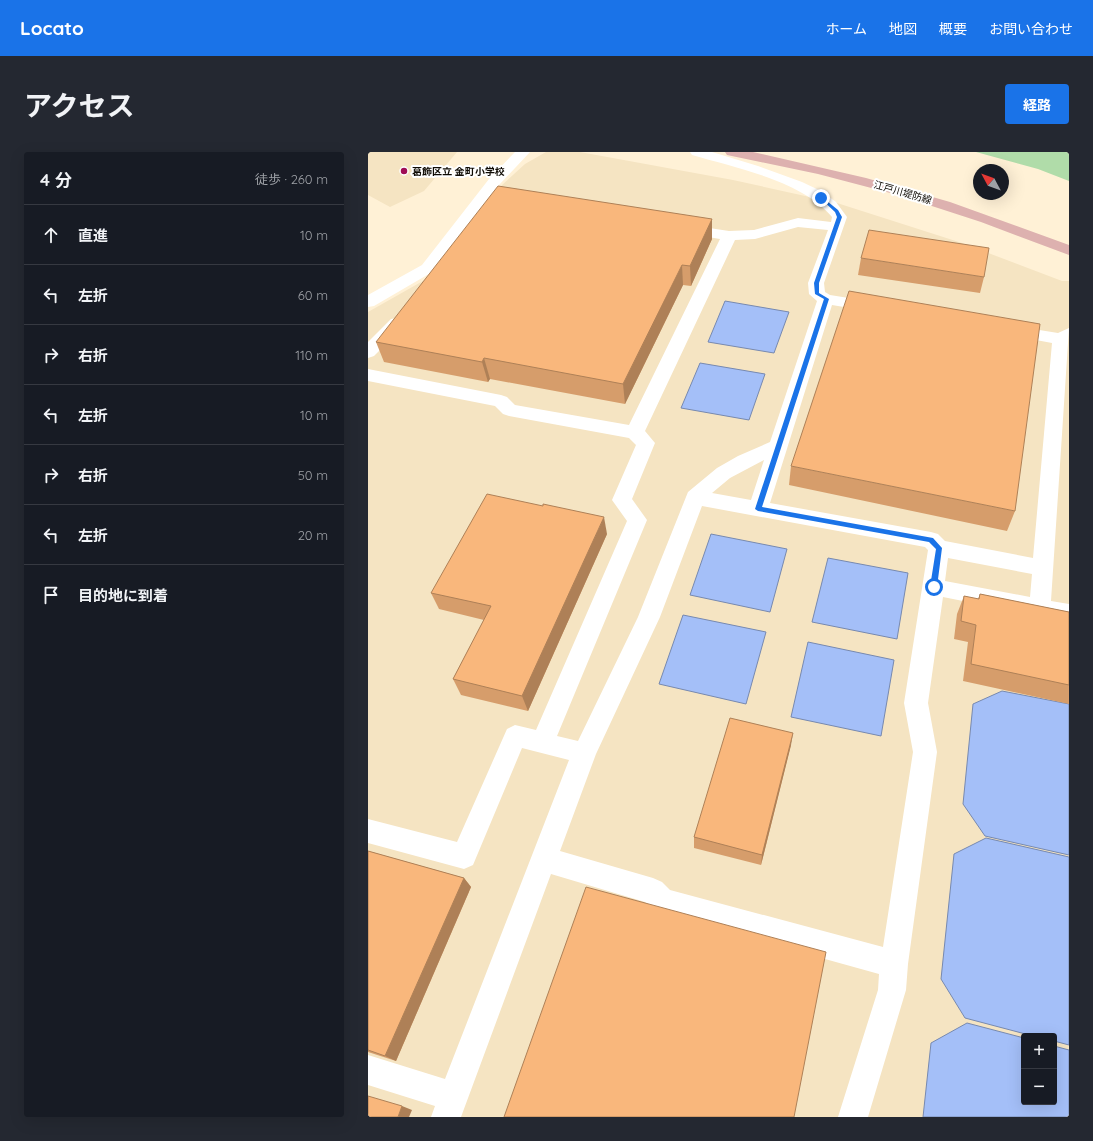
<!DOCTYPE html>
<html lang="ja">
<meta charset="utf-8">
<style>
:root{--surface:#171b24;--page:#242831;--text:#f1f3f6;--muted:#9ea1a6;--line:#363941;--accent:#1a73e8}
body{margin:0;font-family:Quicksand,"Noto Sans JP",sans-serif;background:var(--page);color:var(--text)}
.controls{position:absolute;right:12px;bottom:12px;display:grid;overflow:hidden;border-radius:4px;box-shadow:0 4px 16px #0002}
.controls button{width:36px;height:36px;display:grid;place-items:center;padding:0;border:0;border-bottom:1px solid var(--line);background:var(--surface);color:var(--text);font:20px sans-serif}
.compass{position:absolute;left:605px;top:12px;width:36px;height:36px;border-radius:50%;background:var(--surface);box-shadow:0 4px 16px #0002;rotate:311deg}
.stop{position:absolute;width:12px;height:12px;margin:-9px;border:3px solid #1a73e8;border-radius:50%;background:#fff}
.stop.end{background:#1a73e8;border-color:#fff;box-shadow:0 1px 4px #0008}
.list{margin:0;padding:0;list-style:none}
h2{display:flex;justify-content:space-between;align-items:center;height:52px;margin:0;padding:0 16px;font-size:17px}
h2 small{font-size:13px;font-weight:400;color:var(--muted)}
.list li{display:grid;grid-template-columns:26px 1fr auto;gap:12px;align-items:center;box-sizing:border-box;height:60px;padding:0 16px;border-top:1px solid var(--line)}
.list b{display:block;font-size:15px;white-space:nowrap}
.list em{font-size:13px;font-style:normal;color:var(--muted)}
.icon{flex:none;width:22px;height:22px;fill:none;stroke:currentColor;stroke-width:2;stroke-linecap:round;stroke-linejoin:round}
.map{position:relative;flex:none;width:701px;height:965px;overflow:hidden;border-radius:4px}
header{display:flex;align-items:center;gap:24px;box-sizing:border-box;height:56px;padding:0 20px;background:var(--accent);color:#fff}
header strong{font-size:19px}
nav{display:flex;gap:22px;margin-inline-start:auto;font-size:14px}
.intro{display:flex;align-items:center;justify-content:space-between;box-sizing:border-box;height:96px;padding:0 24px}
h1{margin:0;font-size:28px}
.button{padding:10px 18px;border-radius:4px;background:var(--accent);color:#fff;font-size:14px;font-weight:700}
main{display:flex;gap:24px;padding:0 24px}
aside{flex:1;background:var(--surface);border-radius:4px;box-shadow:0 4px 16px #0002}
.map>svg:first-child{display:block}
.built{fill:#f5e4c2;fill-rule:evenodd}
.green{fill:#b0dca9}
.water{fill:#a4bff8;stroke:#7789af}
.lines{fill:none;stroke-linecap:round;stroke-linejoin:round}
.minor{fill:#fff;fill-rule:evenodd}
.major{fill:#ddb1af;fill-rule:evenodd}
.wall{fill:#d69d6b}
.shaded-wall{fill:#ae8057}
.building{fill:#f9b77c;stroke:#ae8057}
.route{fill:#1a73e8}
.poi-dot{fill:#9f0c55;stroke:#fff;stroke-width:1.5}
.labels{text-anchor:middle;stroke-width:4;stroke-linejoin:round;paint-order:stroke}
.far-poi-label{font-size:10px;font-weight:bold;fill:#0f0b04;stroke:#fff;text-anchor:start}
.far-street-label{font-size:10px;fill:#0f0b04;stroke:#fff}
</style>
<header>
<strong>Locato</strong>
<nav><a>ホーム</a><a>地図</a><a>概要</a><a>お問い合わせ</a></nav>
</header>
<div class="intro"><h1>アクセス</h1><a class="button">経路</a></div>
<main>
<aside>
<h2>4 分<small>徒歩 · 260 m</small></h2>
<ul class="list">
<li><svg class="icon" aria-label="ahead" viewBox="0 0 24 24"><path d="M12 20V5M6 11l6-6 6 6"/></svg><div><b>直進</b></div><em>10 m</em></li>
<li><svg class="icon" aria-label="left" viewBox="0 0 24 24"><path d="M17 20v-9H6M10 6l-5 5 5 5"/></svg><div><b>左折</b></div><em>60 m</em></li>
<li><svg class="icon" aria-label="right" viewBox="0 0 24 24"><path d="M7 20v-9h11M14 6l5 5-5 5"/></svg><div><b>右折</b></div><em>110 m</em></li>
<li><svg class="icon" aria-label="left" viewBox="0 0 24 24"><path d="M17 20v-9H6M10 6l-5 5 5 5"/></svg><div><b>左折</b></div><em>10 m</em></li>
<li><svg class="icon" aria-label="right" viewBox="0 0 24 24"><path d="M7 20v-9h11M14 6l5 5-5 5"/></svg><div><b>右折</b></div><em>50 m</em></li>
<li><svg class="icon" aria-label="left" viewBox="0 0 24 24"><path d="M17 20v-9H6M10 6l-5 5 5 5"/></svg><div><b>左折</b></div><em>20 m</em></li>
<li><svg class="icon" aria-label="arrive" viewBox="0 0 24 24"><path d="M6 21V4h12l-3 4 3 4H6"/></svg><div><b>目的地に到着</b></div></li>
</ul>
</aside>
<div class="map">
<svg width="701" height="965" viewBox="0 0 701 965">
<rect width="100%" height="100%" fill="#fff1d6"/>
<!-- built -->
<g class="built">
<path d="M0 0H89L56 39 22 55 0 43Z"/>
<path d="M178 0H212L365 28 469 51 594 91 694 129H701V965H0V160L69 121 134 33 157 12ZM656 884H686V950H656Z"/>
</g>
<!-- green -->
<path class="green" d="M608 0H701V29L670 17Z"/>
<!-- water -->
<g class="water">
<path d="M357 149 421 160 406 201 340 190Z"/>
<path d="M332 211 397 222 381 268 313 256Z"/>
<path d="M343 382 419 397 402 460 322 443Z"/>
<path d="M460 406 540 421 529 487 444 470Z"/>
<path d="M315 463 398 480 378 552 291 532Z"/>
<path d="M440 490 526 508 513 584 423 565Z"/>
<path d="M634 539 701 552V703L617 684 595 652 605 552Z"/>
<path d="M618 686 701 705V893L686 889V884H665L597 866 573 827 586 702Z"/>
<path d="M599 871 656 886V950H686V894L701 898V965H555L563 891Z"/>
</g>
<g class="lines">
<!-- minor -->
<g class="minor">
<path d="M147 0H162L131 33 66 119 6 154 0 155V143L54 113 121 27Z"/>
<path d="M322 0H344L390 14 434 30 453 39 468 50 479 65 456 131 457 140 462 143 512 151 514 155 512 159 506 160 464 153 402 351 563 380 570 382 577 389 665 406 684 191 641 183 635 182 633 178 635 174 641 173 690 181 701 176 683 449 701 452V470L575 445 560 551 569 600 540 812 538 838 500 965H470L510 838 511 822 295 762 286 758 277 750 183 722 93 965H63L67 954 0 933V903L77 927 201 608 154 596 105 713 96 717 0 691V667L89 690 139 577 147 573 168 578 259 369 244 348 268 293 261 286 141 264 135 262 127 254 0 229V217L133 243 139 245 147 253 261 273 352 87 310 80 307 77 310 74 315 72 361 79 386 78 430 66 463 70 464 65C435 29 368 16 324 3ZM430 75 460 78 440 131 441 142 449 149 402 290 370 304 349 316 320 340 270 465 210 589 189 584 279 368 264 347 287 291 277 279 367 88 387 87ZM396 308 383 348 344 341 362 326ZM334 354 557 395 560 398 536 551 545 600 515 795 302 738 294 730 285 726 192 699 228 602 292 465ZM580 406 664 422 662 445 577 429Z"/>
<path d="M29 166 35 167 37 171 35 175 6 204 0 206V190L23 167Z"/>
</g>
<!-- major -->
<path class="major" d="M357 0H385L498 26 582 50 701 93V103L613 70 530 43 450 22 359 3Z"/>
</g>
<!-- wall -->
<g class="wall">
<path d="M344 67V87L323 134 315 133 257 252 122 227 120 230 16 210 8 190Z"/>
<path d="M493 106 616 125 612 141 490 123Z"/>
<path d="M423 314 647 359 639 379 421 333Z"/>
<path d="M239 382 160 559 93 543 85 527 116 468 71 457 63 441Z"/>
<path d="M612 442 701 460V552L595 529 600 490 586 487 589 462 596 444 610 447Z"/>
<path d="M423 593 393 713 326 696V685Z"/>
<path d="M0 699 96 726 103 735 28 909 0 900Z"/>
</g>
<!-- shaded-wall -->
<g class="shaded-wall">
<path d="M344 67V87L323 134 322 114Z"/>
<path d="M314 113 315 133 257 252 255 232Z"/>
<path d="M116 206 122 227 120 230 114 210Z"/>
<path d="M236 365 239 382 160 559 154 544Z"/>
<path d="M425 581 423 593 393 713 394 703Z"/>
<path d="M96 726 103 735 28 909 17 904Z"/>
<path d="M34 954 44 958 41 965H30Z"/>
</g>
<!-- building -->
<g class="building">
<path d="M130 34 344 67 322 114 314 113 255 232 116 206 114 210 8 190Z"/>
<path d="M501 78 621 96 616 125 493 106Z"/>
<path d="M481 139 672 172 647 359 423 314Z"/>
<path d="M119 342 175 354V352L236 365 154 544 85 527 123 454 63 441Z"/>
<path d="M612 442 701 460V533L603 512 608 473 593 469 596 444 611 447Z"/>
<path d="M362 566 425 581 394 703 326 685Z"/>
<path d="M0 699 96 726 17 904 0 898Z"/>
<path d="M218 735 458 800 426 965H136Z"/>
<path d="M0 944 34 954 30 965H0Z"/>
</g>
<!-- route -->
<path class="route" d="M451 45H454L470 58 474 65 451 131V141L461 147 394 355 565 386 574 396 569 435 566 438 562 435 568 397 561 390 390 359 387 357 456 147 447 142 446 131 469 65 467 60Z"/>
<!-- markers -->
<circle class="poi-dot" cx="36" cy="19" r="4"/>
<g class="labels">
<!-- far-poi labels -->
<g class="far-poi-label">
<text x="44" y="23">葛飾区立 金町小学校</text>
</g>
<!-- far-street labels -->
<g class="far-street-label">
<text transform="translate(535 40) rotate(16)" y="4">江戸川堤防線</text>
</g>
</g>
</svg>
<div class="controls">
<button>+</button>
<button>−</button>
</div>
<svg class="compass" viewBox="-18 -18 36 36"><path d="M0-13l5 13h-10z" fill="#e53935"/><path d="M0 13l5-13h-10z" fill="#9ea1a6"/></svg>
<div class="stop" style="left:566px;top:435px"></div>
<div class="stop end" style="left:453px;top:46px"></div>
</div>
</main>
